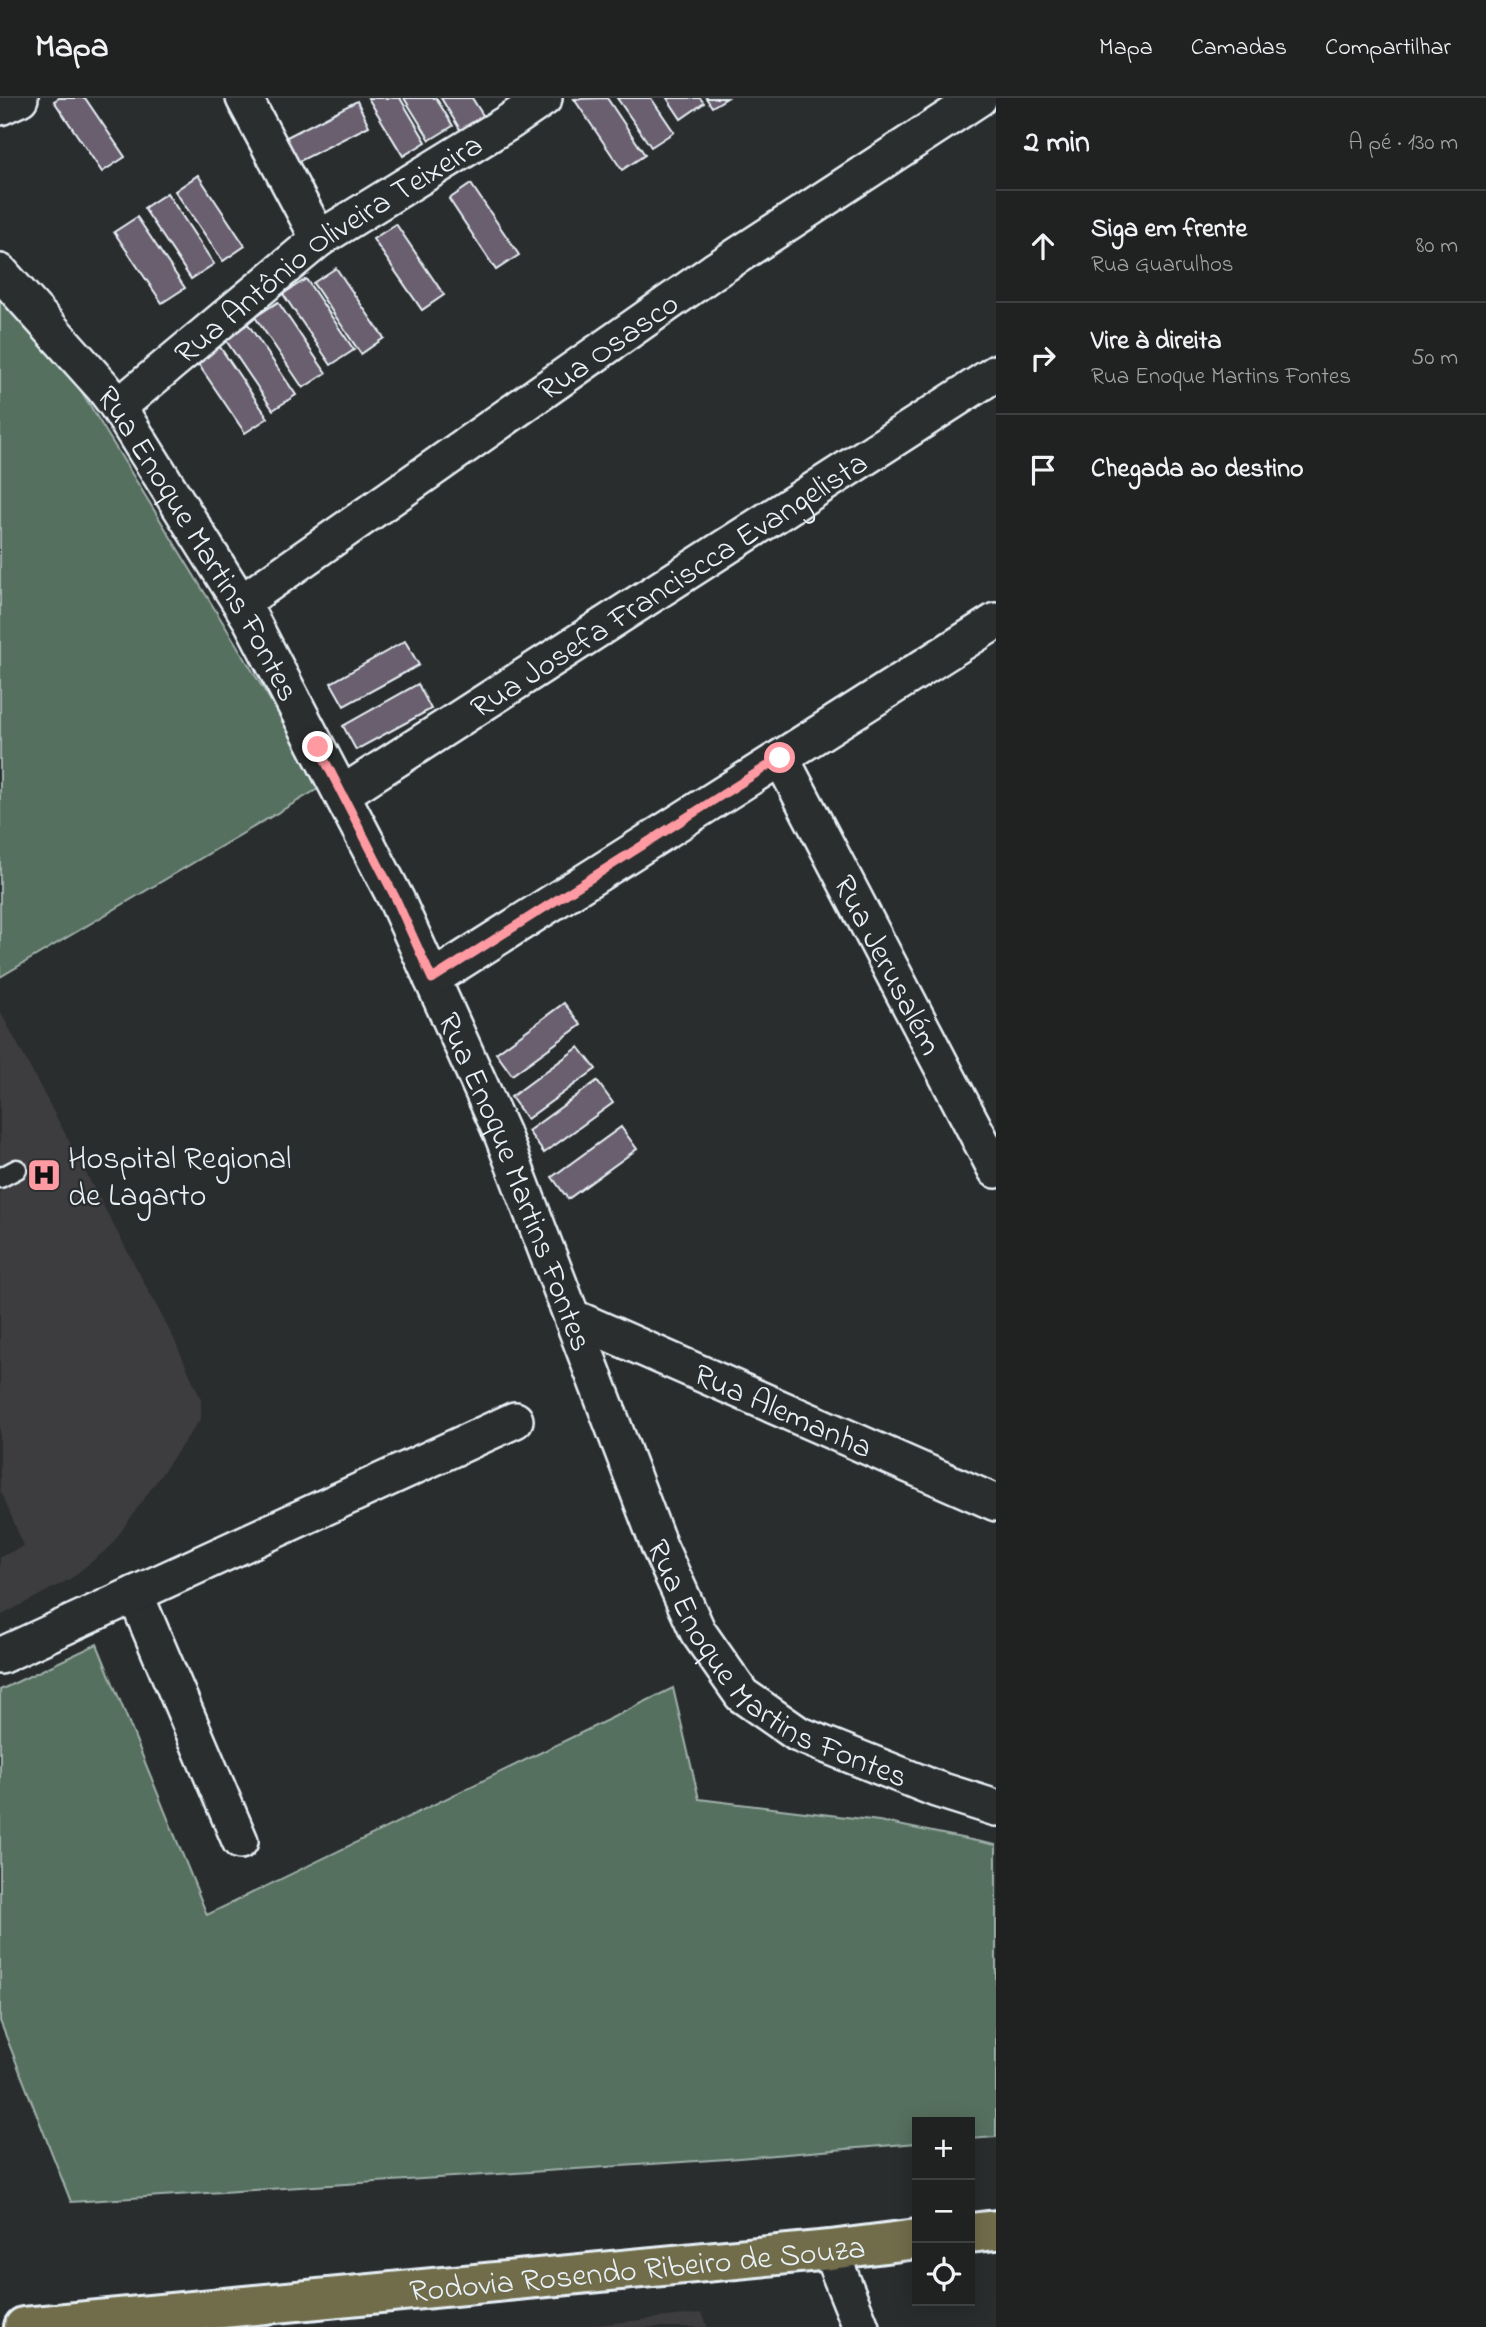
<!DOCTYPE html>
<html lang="pt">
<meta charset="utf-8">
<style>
:root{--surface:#202222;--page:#2d2f2f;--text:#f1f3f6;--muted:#a2a4a5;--line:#3d3f40}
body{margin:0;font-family:"Indie Flower",sans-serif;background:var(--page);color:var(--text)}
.controls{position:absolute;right:21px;bottom:21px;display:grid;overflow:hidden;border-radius:0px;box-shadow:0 4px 18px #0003}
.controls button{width:63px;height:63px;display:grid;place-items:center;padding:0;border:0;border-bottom:2px solid var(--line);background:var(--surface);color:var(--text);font:35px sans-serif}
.stop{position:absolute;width:21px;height:21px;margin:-16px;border:5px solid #ff9aa2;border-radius:50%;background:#fff}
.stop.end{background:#ff9aa2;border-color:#fff;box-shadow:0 2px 7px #0008}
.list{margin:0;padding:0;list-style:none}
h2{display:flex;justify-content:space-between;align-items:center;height:91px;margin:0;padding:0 28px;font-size:30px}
h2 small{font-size:23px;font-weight:400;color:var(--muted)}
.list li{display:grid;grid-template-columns:46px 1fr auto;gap:21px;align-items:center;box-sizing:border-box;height:112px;padding:0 28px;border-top:2px solid var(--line)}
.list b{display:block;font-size:26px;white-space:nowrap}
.list p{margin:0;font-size:23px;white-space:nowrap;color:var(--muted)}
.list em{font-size:23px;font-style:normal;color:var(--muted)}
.icon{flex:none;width:38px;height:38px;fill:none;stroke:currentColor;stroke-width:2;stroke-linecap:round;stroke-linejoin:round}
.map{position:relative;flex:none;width:996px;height:2229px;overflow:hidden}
header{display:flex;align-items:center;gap:42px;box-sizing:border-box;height:98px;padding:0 35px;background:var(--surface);border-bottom:2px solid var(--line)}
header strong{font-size:33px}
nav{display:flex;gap:38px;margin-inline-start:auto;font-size:24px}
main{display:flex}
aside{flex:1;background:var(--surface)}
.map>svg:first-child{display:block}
.built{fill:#3d3c41}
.green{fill:#56705e;stroke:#9fb0ab;stroke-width:2}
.building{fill:#6a5f6e;stroke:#e8f1f8;stroke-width:2}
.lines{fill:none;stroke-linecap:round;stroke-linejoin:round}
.lane-casing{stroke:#e8f1f8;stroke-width:23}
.street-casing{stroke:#e8f1f8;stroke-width:40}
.primary-casing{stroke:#e8f1f8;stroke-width:44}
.lane{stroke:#2a2d2e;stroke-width:18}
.street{stroke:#2a2d2e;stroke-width:35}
.primary{stroke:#716d4b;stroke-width:38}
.route{stroke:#ff9aa2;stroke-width:9}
.labels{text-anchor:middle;stroke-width:5;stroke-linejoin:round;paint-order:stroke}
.street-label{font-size:32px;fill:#e8f1f8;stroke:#2a2d2e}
.poi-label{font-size:32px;fill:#e8f1f8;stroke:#2a2d2e;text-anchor:start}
</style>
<header>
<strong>Mapa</strong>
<nav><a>Mapa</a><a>Camadas</a><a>Compartilhar</a></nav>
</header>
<main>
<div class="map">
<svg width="996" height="2229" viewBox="0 0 996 2229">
<rect width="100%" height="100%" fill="#2a2d2e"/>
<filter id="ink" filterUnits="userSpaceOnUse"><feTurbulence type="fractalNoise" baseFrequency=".0143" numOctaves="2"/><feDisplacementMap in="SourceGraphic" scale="14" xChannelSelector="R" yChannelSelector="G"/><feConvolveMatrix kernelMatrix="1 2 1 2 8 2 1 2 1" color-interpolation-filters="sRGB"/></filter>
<g filter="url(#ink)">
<!-- built -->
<g class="built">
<path d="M0 913 174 1241 201 1301V1320L110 1449 70 1481 0 1518V1459L24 1448 0 1392Z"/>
<path d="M702 2215 708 2229H580Z"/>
</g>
<!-- green -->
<g class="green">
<path d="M0 200 72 278 323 688 0 879Z"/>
<path d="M97 1546 207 1817 673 1590 699 1701 879 1723 996 1747V2039L970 2041V2024H917V2045L727 2061 71 2104 0 1923V1592Z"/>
</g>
<!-- building -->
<g class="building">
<path d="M59 0H85L125 59 102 74 54 3Z"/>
<path d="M368 0H400L426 44 403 58Z"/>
<path d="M404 0H436L453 28 430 42Z"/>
<path d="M441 0H472L484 19 461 33Z"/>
<path d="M607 0 645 57 622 72 574 1Z"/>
<path d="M617 0H651L674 34 651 49Z"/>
<path d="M667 0H700L704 5 681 21Z"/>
<path d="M706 0H727L712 9Z"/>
<path d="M357 3 369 28 294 66 281 42Z"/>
<path d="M198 77 245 148 223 163 175 93Z"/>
<path d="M471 86 519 157 496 172 449 101Z"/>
<path d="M167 95 214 166 191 181 144 110Z"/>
<path d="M137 119 185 190 162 205 114 134Z"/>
<path d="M396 126 444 197 422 212 373 141Z"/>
<path d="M336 170 384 240 361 256 313 185Z"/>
<path d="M306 181 354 252 331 267 283 196Z"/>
<path d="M278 204 326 275 303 290 255 219Z"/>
<path d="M248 226 296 297 273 312 225 241Z"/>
<path d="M220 249 268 320 245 335 197 264Z"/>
<path d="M405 543 419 567 344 608 331 585Z"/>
<path d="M418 586 431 611 356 652 343 628Z"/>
<path d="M564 905 581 927 512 977 496 955Z"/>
<path d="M579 949 596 971 527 1021 511 999Z"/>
<path d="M597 983 613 1005 544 1055 528 1033Z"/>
<path d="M621 1029 637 1051 568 1101 552 1079Z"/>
</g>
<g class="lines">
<!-- lane casing -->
<g class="lane-casing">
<path id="lane" d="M0 1080 17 1071"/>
</g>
<!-- street casing -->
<g class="street-casing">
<g id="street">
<path d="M244 0 319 141"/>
<path d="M0 9 20 0"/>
<path id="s1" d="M0 174 103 289 118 309 251 522 396 801 502 1036 659 1448 698 1534 742 1597 798 1636 936 1691 996 1710"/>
<path id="s2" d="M118 309 319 141 509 24 544 0"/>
<path id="s3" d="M241 505 714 173 979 0"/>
<path id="s4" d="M781 660 996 1072"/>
<path id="s5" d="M342 696 996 275"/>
<path d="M432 881 996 523"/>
<path id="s6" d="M572 1219 996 1405"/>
<path d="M135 1496 240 1743"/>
<path d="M0 1558 515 1322"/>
<path d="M830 2152 861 2229"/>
</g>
</g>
<!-- primary casing -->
<g class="primary-casing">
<g id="primary">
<path d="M970 2135 996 2132"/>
<path id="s7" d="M24 2229 830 2152 917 2141"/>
</g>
</g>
<!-- lane -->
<use href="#lane" class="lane"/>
<!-- street -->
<use href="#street" class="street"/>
<!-- primary -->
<use href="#primary" class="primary"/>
</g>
</g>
<g class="lines" filter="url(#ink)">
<!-- route -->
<path class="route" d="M318 649 396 801 432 881 780 660"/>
</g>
<!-- icons -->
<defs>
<g id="hospital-square" transform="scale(1.75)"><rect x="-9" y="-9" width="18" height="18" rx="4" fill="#ff9aa2" stroke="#2a2d2e"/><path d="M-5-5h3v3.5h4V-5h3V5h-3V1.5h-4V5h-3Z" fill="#111"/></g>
</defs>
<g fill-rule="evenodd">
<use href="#hospital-square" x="44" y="1077"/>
</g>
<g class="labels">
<!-- street labels -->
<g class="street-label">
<text dy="11" stroke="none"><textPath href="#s2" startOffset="264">Rua Antônio Oliveira Teixeira</textPath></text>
<text dy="11" stroke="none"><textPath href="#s3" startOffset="448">Rua Osasco</textPath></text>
<text dy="11" stroke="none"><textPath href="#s1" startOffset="338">Rua Enoque Martins Fontes</textPath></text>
<text dy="11" stroke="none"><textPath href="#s5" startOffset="388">Rua Josefa Franciscca Evangelista</textPath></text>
<text dy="11" stroke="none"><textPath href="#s4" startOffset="233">Rua Jerusalém</textPath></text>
<text dy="11" stroke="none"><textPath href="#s1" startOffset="1052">Rua Enoque Martins Fontes</textPath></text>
<text dy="11" stroke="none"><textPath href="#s6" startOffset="231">Rua Alemanha</textPath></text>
<text dy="11" stroke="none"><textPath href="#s1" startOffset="1619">Rua Enoque Martins Fontes</textPath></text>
<text dy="11" stroke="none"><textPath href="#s7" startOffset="616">Rodovia Rosendo Ribeiro de Souza</textPath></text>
</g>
<!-- poi labels -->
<g class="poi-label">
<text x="68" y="1070">Hospital Regional<tspan x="68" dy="37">de Lagarto</tspan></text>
</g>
</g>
</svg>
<div class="controls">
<button>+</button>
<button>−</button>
<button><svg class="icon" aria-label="locate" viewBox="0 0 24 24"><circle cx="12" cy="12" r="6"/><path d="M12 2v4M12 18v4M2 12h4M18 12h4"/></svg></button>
</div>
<div class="stop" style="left:780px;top:660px"></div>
<div class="stop end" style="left:318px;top:649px"></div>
</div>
<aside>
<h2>2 min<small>A pé · 130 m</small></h2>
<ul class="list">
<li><svg class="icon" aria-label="ahead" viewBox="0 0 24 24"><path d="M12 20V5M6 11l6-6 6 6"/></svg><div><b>Siga em frente</b><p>Rua Guarulhos</p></div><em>80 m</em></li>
<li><svg class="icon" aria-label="right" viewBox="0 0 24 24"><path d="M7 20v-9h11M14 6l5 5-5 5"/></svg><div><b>Vire à direita</b><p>Rua Enoque Martins Fontes</p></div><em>50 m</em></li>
<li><svg class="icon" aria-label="arrive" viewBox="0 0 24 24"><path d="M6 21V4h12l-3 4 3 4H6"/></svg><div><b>Chegada ao destino</b></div></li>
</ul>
</aside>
</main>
